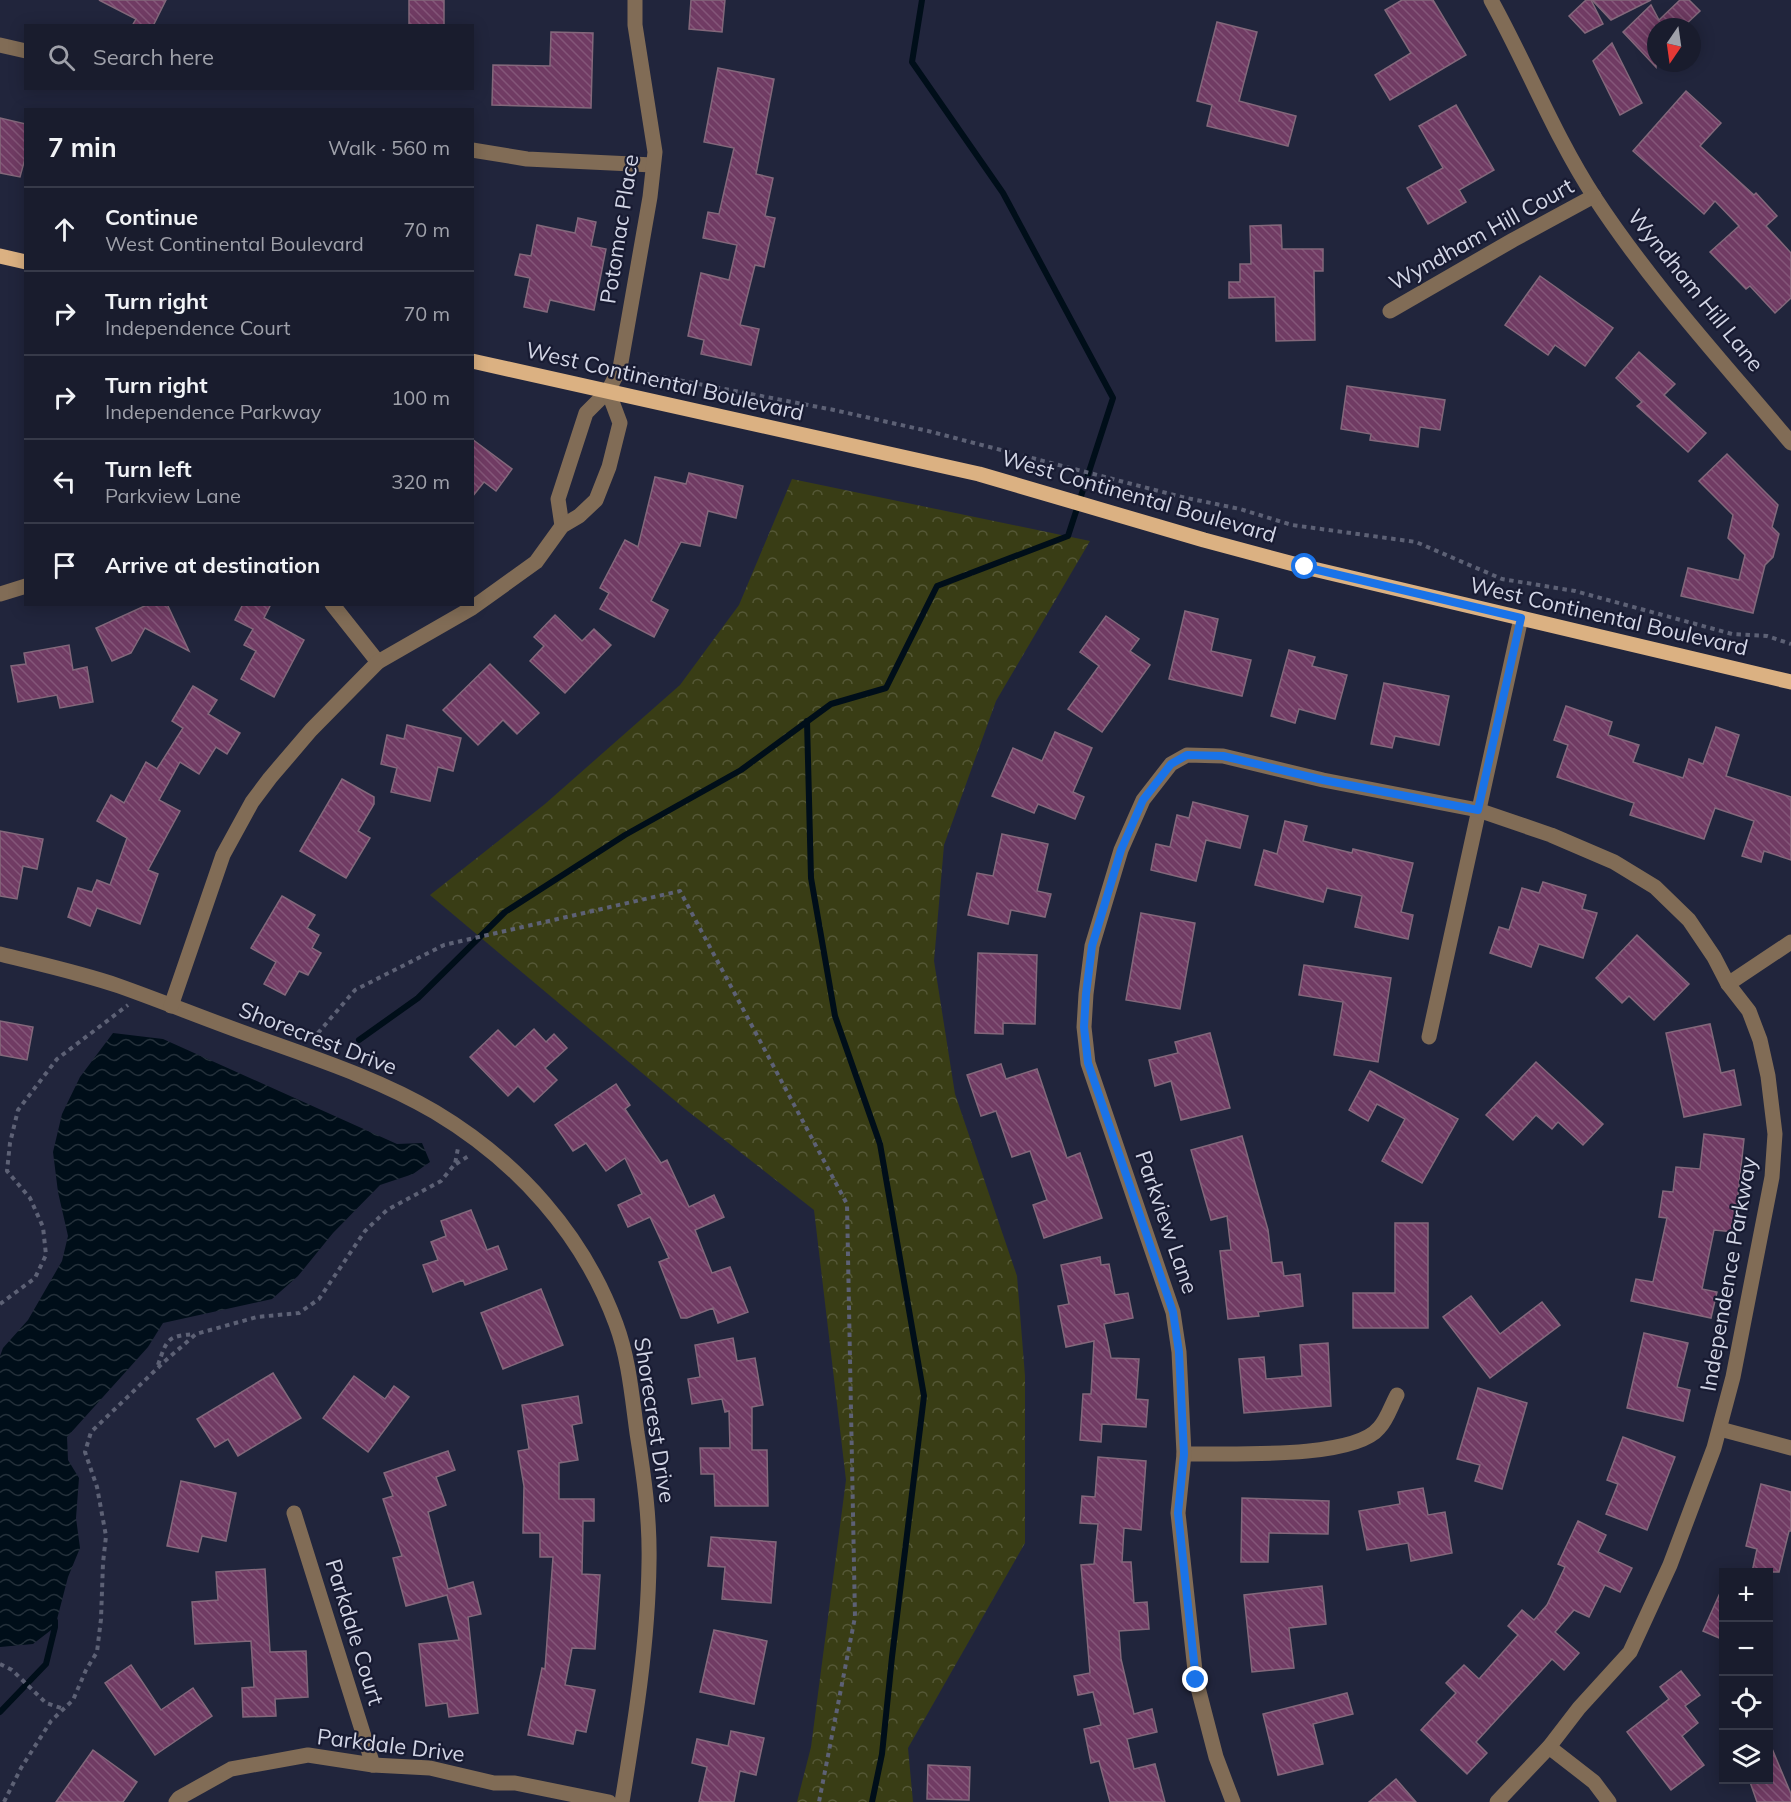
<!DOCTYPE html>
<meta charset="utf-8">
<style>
:root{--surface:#191c2d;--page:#222535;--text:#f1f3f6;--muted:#9fa1aa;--line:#373a49}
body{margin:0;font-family:Mulish,sans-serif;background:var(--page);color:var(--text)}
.controls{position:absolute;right:18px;bottom:18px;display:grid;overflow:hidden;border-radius:0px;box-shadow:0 3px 15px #0003}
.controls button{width:54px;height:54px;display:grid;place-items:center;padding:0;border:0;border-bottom:2px solid var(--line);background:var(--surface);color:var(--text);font:30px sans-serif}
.compass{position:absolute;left:1647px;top:18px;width:54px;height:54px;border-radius:50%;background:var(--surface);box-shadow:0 3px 15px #0003;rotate:193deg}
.stop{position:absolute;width:18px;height:18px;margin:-14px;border:4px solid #1a73e8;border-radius:50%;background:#fff}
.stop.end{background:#1a73e8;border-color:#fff;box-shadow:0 2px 6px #0008}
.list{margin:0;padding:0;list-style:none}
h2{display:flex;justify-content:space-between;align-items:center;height:78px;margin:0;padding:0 24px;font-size:26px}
h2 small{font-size:20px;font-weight:400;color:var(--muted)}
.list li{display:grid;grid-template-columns:39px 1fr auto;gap:18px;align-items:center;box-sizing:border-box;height:84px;padding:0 24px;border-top:2px solid var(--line)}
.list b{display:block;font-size:22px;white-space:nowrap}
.list p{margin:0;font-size:20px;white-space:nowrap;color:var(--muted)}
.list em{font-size:20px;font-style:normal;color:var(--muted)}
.icon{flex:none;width:33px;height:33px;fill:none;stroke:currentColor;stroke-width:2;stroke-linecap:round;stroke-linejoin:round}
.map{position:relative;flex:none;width:1791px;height:1802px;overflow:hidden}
.search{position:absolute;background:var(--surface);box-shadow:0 3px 15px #0003;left:24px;top:24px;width:450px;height:66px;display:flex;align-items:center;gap:15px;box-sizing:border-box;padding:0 21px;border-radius:0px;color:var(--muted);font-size:22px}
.panel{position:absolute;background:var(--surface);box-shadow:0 3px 15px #0003;left:24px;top:108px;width:450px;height:498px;border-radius:0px}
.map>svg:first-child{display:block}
.forest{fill:url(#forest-crowns)}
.water{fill:url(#water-waves)}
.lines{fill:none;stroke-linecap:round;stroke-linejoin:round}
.stream{stroke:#000e19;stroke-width:6}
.building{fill:url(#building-back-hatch);stroke:#83687b;stroke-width:1.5}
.path{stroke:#5d6175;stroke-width:4;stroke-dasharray:4.5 4.5;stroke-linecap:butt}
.minor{stroke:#816c56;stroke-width:15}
.major{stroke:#dbb182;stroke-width:15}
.route{stroke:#1a73e8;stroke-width:8}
.labels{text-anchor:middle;stroke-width:4.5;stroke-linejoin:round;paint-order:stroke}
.street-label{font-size:22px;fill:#d2d5e5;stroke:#181b32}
</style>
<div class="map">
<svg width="1791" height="1802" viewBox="0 0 1791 1802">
<defs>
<pattern id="forest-crowns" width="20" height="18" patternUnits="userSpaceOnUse" patternTransform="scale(1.5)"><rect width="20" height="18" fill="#393d15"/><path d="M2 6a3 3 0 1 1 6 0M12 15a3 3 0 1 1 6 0" fill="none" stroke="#555837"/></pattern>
<pattern id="water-waves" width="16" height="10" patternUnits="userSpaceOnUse" patternTransform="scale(1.5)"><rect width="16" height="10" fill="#000e19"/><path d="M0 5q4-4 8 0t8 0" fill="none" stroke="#24303a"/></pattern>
<pattern id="building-back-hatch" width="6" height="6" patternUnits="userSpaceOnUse" patternTransform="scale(1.5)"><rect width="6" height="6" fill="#703b63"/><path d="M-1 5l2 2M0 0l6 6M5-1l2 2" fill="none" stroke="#845679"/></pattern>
</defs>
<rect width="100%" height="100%" fill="#21253c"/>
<!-- forest -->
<path class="forest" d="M792 479 1090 541 996 701 944 845 934 961 955 1094 1017 1276 1025 1376V1543L908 1748 913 1802H797L811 1747 846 1480 814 1210 685 1109 430 895 545 804 680 685 739 605Z"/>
<!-- water -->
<path class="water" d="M113 1033 163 1039 397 1144 422 1143 430 1162 413 1174 380 1185 333 1233 298 1276 272 1299 163 1323 148 1347 67 1437 68 1460 79 1478 76 1518 80 1548 68 1577 55 1627 33 1644 0 1647V1356L3 1348 28 1320 62 1261 68 1236 58 1192 53 1152 62 1114 80 1077Z"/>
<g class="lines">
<!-- stream -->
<g class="stream">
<path d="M807 721 811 878 835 1016 880 1144 924 1396 892 1657 882 1754 872 1802"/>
<path d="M359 1040 418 998 505 912 625 835 741 770 831 704 886 688 937 586 1068 536 1113 398 1003 193 912 62 922 0"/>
<path d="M0 1712 46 1664 55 1627V1621"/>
</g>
</g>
<!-- building -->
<g class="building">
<path d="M99 0H166L153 26H132L136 19Z"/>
<rect x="409" y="0" width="35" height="26"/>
<path d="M691 0H725L722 32 689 29Z"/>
<path d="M1402 0H1433L1466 55 1390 100 1375 75 1411 53 1385 10Z"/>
<path d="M1586 0H1591L1603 24 1585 33 1569 16Z"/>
<path d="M1592 0H1651L1611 20Z"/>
<path d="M1680 0H1689L1700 11 1683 27H1656V67L1623 32 1651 5 1659 20Z"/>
<path d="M1217 22 1257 32 1239 101 1296 116 1288 146 1207 126 1212 105 1197 101Z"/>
<path d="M551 32 593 33 591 108 492 105 493 65 550 66Z"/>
<path d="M1612 43 1642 103 1620 115 1593 61Z"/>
<path d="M718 68 774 79 756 174 773 178 765 216 775 218 764 267 755 265 740 325 759 329 751 365 701 354 704 340 688 336 701 273 729 280 737 245 703 238 708 212 719 214 734 148 704 142Z"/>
<path d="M1686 91 1721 123 1700 146 1754 195 1756 193 1777 216 1766 226 1791 253V298L1775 313 1750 286 1746 289 1710 252 1739 226 1715 201 1704 214 1633 151Z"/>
<path d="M1456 105 1494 170 1459 190 1466 202 1428 224 1407 188 1443 168 1419 126Z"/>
<path d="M0 118 26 124V155L20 177 0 173Z"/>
<path d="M578 218 596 222 591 246 606 249 594 310 550 300 547 312 524 307 530 278 515 275 520 254 531 256 537 225 575 233Z"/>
<path d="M1281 225 1282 249H1323V271H1314L1315 340 1276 341 1275 297 1229 298V282H1240V264H1251L1250 226Z"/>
<path d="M1540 276 1613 328 1585 366 1555 345 1548 355 1505 325Z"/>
<path d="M1639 352 1675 384 1664 395 1706 433 1688 452 1637 406 1642 402 1616 378Z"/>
<path d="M1347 386 1445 400 1440 430 1420 427 1418 447 1370 440 1371 434 1341 429Z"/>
<path d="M472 439 512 469 496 491 484 482 472 497Z"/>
<path d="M1727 454 1778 505 1772 527 1779 534 1773 557 1765 565 1753 613 1681 596 1688 568 1739 580 1745 555 1728 538 1733 515 1699 481Z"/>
<path d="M689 473 743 486 736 518 708 511 700 546 681 542 651 601 668 610 654 637 600 609 609 593 600 588 625 540 638 547 655 477 686 484Z"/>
<path d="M149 604H167L189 651 145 628 131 653 112 661 96 628Z"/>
<path d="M243 604H271L264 618 304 640 274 697 241 679 256 651 244 645 253 629 235 620Z"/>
<path d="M1185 611 1218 619 1211 651 1251 660 1242 696 1169 679Z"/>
<path d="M555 615 582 641 594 629 611 645 565 693 530 661 544 646 534 637Z"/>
<path d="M1106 616 1139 639 1130 651 1150 665 1102 732 1068 709 1099 666 1080 652Z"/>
<path d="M69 645 73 670 87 667 93 702 60 708 57 695 18 702 11 666 26 664 24 653Z"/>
<path d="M1289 650 1315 657 1312 666 1347 675 1335 719 1299 709 1295 723 1271 716Z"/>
<path d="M490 664 539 713 517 734 503 720 478 745 443 710Z"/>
<path d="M1384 683 1449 696 1439 745 1395 736 1392 748 1371 744Z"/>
<path d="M193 686 217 700 208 714 240 733 227 754 216 747 199 774 180 762 159 800 180 811 148 870 158 874 140 924 97 908 90 926 68 917 78 888 92 892 97 880 110 885 127 838 97 821 111 795 124 803 146 762 157 769 183 728 172 721Z"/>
<path d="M1566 706 1612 722 1608 735 1639 745 1633 762 1683 778 1689 759 1703 764 1716 727 1739 735 1726 776 1791 797V860L1764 851 1761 862 1742 856 1754 821 1715 808 1704 839 1630 815 1634 803 1557 777 1568 745 1554 740Z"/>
<path d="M407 725 461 738 453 771 438 767 430 801 391 792 397 768 381 764 387 735 404 739Z"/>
<path d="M1055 732 1092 748 1073 792 1084 797 1075 819 1038 804 1034 813 992 796 1013 748 1042 761Z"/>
<path d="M342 779 374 797V804L358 831 370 838 346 878 300 851Z"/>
<path d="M1193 802 1248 816 1240 848 1206 840 1196 881 1151 870 1156 844 1170 847 1177 815 1189 818Z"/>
<path d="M1285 821 1307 826 1303 841 1352 853 1353 849 1413 863 1401 912 1413 915 1408 939 1355 927 1362 896 1327 888 1323 902 1255 885 1264 850 1277 854Z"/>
<path d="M0 831 43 839 37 869 23 866 17 899 0 896Z"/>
<path d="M1002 834 1048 844 1037 891 1051 894 1045 917 1011 910 1008 924 968 915 977 873 993 876Z"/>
<path d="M1543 882 1586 895 1582 909 1597 913 1583 958 1539 944 1531 967 1490 953 1499 927 1509 930 1522 888 1539 893Z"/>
<path d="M282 896 315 915 307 928 319 935 312 948 321 953 308 975 299 971 285 995 264 984 276 962 251 948Z"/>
<path d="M1141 913 1195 923 1180 1009 1126 1000Z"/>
<path d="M1637 935 1689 984 1654 1020 1629 996 1622 1003 1596 978Z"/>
<path d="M978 953 1037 955 1035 1024 1003 1023V1034L975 1033Z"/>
<path d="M1304 965 1391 978 1378 1062 1334 1055 1343 1002 1299 995Z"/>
<path d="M0 1021 33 1027 27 1060 0 1055Z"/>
<path d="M1710 1024 1721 1073 1734 1070 1741 1105 1684 1117 1666 1033Z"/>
<path d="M534 1029 546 1042 554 1034 567 1048 545 1068 557 1080 534 1102 518 1086 508 1096 470 1057 498 1030 515 1047Z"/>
<path d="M1210 1033 1230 1108 1181 1120 1171 1081 1155 1086 1149 1060 1178 1053 1175 1042Z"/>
<path d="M1536 1062 1603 1124 1583 1145 1558 1122 1552 1129 1536 1115 1513 1140 1486 1115Z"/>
<path d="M1001 1064 1006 1079 1037 1069 1067 1158 1080 1153 1102 1218 1044 1238 1033 1205 1047 1200 1030 1151 1012 1157 996 1111 981 1116 967 1075Z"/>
<path d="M1370 1071 1458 1119 1422 1183 1382 1161 1405 1119 1377 1104 1368 1121 1349 1110Z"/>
<path d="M616 1084 630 1105 625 1109 661 1163 667 1160 689 1207 714 1195 724 1217 695 1230 712 1273 730 1267 748 1312 718 1323 713 1308 687 1318H681L659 1262 669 1258 650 1217 628 1227 618 1205 642 1194 625 1158 606 1171 586 1143 573 1151 555 1125Z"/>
<path d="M1704 1134 1744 1139 1734 1232 1714 1230 1702 1289 1717 1292 1711 1318 1631 1301 1636 1279 1653 1282 1667 1218 1659 1217 1663 1191 1673 1192 1676 1167 1700 1169Z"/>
<path d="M1242 1136 1268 1230 1272 1263 1282 1262 1284 1276 1300 1274 1303 1306 1258 1312 1259 1316 1228 1319 1220 1251 1231 1250 1227 1216 1211 1220 1191 1150Z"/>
<path d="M471 1210 487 1250 498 1246 507 1269 465 1285 463 1280 433 1292 423 1265 438 1260 431 1242 446 1236 441 1221Z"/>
<path d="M1395 1223H1428V1328H1353V1293H1395Z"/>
<path d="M1100 1257 1101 1265 1109 1264 1115 1295 1128 1293 1133 1318 1104 1324 1111 1358 1139 1359 1136 1399 1148 1400 1146 1427 1102 1424 1101 1442 1080 1440 1083 1394H1091L1094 1341 1066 1347 1058 1306 1069 1304 1061 1265Z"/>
<path d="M541 1289 563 1345 503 1369 481 1313Z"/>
<path d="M1471 1296 1500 1334 1542 1302 1560 1325 1490 1378 1443 1317Z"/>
<path d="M1644 1333 1688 1343 1677 1387 1690 1390 1683 1421 1627 1408Z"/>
<path d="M733 1338 737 1361 755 1358 763 1405 752 1407V1450H767L768 1506H715L714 1474H701L700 1448H730L729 1411 725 1412 722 1399 692 1404 688 1379 700 1377 695 1345Z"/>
<path d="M1328 1343 1331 1406 1244 1413 1239 1359 1264 1357 1266 1379 1302 1376 1300 1345Z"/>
<path d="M273 1373 301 1418 238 1456 228 1439 215 1447 197 1419Z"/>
<path d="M354 1376 385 1399 394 1386 409 1397 368 1452 323 1418Z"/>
<path d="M1478 1388 1527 1403 1502 1489 1475 1481 1480 1465 1457 1459Z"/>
<path d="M578 1396 582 1423 572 1425 578 1460 559 1463V1499H594V1521H583L582 1574 600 1575 595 1649 572 1648 565 1685 595 1690 586 1732 576 1730 573 1744 528 1735 542 1668 545 1669 553 1557H540V1533H523L524 1486 518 1451 529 1449 522 1405Z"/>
<path d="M1623 1437 1675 1457 1647 1530 1606 1514 1618 1484 1607 1480Z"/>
<path d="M448 1451 455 1470 436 1477 446 1505 428 1512 448 1589 473 1582 481 1614 468 1617 478 1713 449 1717 447 1703 426 1706 419 1644 459 1640 447 1595 406 1606 393 1558 402 1556 383 1499 393 1496 384 1473Z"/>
<path d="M1098 1457 1146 1461 1141 1530 1124 1528 1122 1562H1131L1134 1603 1147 1602 1149 1629 1119 1631 1121 1659 1134 1714 1152 1709 1157 1732 1127 1739 1134 1769 1155 1764 1165 1802H1110L1099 1761 1091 1763 1084 1729 1101 1725 1093 1692 1078 1695 1074 1676 1090 1673 1081 1565 1094 1564 1098 1524 1080 1523 1082 1496 1095 1497Z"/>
<path d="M181 1481 236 1493 226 1541 202 1536 198 1552 167 1546Z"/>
<path d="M1761 1484 1791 1492V1531H1789L1779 1572H1752L1757 1549 1746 1546Z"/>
<path d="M1423 1488 1428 1515 1445 1512 1452 1553 1411 1561 1408 1543 1367 1550 1359 1511 1400 1504 1398 1492Z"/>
<path d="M1242 1498 1329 1501 1328 1534 1269 1533 1268 1562H1241Z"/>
<path d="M1578 1521 1606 1535 1598 1552 1632 1568 1620 1592 1605 1585 1589 1617 1574 1610 1555 1632 1579 1653 1564 1670 1552 1659 1476 1742 1487 1753 1467 1774 1421 1730 1456 1693 1446 1683 1464 1665 1479 1679 1518 1635 1508 1626 1522 1610 1534 1620 1547 1605 1565 1567 1558 1564Z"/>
<path d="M711 1537 776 1542 771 1603 722 1599 725 1567 708 1566Z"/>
<path d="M265 1569 270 1652 306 1651 308 1697 275 1699 276 1716 243 1717 242 1688 254 1687 251 1641 195 1644 192 1602 218 1600 216 1572Z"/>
<path d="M1724 1584V1640L1703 1631Z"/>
<path d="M1322 1586 1326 1624 1289 1628 1294 1668 1252 1672 1244 1595Z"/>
<path d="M714 1630 767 1641 754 1704 700 1692Z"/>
<path d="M131 1665 161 1710 193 1688 212 1716 155 1755 105 1683Z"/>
<path d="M1681 1671 1700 1695 1685 1706 1698 1723 1682 1736 1704 1765 1671 1790 1627 1732 1669 1699 1660 1687Z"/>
<path d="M1347 1693 1353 1714 1313 1724 1323 1764 1278 1775 1263 1714Z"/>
<path d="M731 1731 764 1738 756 1775 740 1771 734 1802H699L707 1767 692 1763 697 1739 728 1746Z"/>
<path d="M1768 1739 1791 1794V1802H1757L1749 1779H1768Z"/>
<path d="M93 1750 137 1782 123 1802H56Z"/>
<path d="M928 1765 970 1767 969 1800 927 1799Z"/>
<path d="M1396 1779 1416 1802H1369Z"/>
</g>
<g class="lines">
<!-- path -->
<g class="path">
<path d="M636 372 834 410 928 431 1182 497 1240 509 1292 525 1416 542 1502 579 1575 591 1732 634 1767 636 1791 644"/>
<path d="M312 1040 355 990 444 945 680 891 847 1204 855 1617 819 1802"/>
<path d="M456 1164 470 1155"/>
<path d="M0 1304 35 1278 46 1255 43 1227 30 1198 7 1171 10 1143 18 1110 57 1059 128 1005"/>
<path d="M158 1365C167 1339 167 1336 195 1334"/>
<path d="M0 1664 12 1670 46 1703 64 1709"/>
<path d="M4 1802 21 1768 51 1721 73 1700 86 1670 97 1652 101 1619 103 1563 106 1536 97 1487 85 1452 91 1432 165 1361 196 1334 257 1317 299 1313 319 1299 365 1231 387 1210 441 1181 455 1164 458 1148"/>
</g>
<!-- minor -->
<g class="minor">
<path d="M1491 0C1527 65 1554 135 1595 198 1652 285 1724 363 1791 443"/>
<path d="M0 45 26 51"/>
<path d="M472 150 527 159 653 165"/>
<path d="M1390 311 1513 240 1594 196"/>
<path d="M562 526 558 499 586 413 608 391 620 368 650 197 655 152 635 25V0"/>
<path d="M0 594 26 586"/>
<path d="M332 604 378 662"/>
<path d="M0 954C40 964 81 973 119 986 164 1002 208 1020 253 1036 314 1058 379 1079 435 1112 517 1161 583 1234 616 1324 629 1359 632 1397 637 1433 644 1476 650 1519 649 1563 648 1643 635 1723 622 1802"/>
<path d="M1728 984 1791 942"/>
<path d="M171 1006 223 855 252 802 270 778 311 730 378 662 472 608 536 562 562 526 579 516 596 500 609 467 620 423 608 391"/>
<path d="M1429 1037 1521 618"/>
<path d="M1720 1429 1791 1448"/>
<path d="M1184 1454C1226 1453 1353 1460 1379 1428 1387 1420 1391 1406 1397 1395"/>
<path d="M294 1513 373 1765"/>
<path d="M1549 1747 1594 1782 1609 1802"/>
<path d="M176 1802 179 1798 231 1769 308 1755 373 1765 430 1768 494 1783H515L609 1802"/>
<path d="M1233 1802 1216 1757 1196 1680 1178 1513 1184 1454 1179 1352 1173 1312 1088 1063 1084 1027 1086 994 1092 946 1121 850 1143 800 1171 764 1187 755 1223 756 1323 780 1478 810 1551 835 1614 862 1655 887 1689 920 1714 957 1728 984 1749 1011 1760 1040 1768 1076 1775 1134 1772 1177 1733 1377 1714 1448 1670 1565 1630 1652 1579 1708 1549 1747 1497 1802"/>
</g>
<!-- major -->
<g class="major">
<path d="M0 256 26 262"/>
<path d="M472 361 979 474 1204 540 1305 567 1791 682"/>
</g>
</g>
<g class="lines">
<!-- route -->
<path class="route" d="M1196 1680 1178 1513 1184 1454 1179 1352 1173 1312 1088 1063 1084 1027 1086 994 1092 946 1121 850 1143 800 1171 764 1187 755 1223 756 1323 780 1478 810 1521 618 1305 567"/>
</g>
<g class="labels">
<!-- street labels -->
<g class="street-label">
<text transform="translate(619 229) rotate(-81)" y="8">Potomac Place</text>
<text transform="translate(1481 234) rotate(-29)" y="8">Wyndham Hill Court</text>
<text transform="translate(1696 290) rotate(51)" y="8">Wyndham Hill Lane</text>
<text transform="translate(665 381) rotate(13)" y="8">West Continental Boulevard</text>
<text transform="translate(1139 496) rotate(16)" y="8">West Continental Boulevard</text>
<text transform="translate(1609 616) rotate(13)" y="8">West Continental Boulevard</text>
<text transform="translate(318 1038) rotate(21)" y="8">Shorecrest Drive</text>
<text transform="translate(1167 1222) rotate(71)" y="8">Parkview Lane</text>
<text transform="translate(1728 1274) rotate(-80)" y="8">Independence Parkway</text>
<text transform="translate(655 1420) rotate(81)" y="8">Shorecrest Drive</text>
<text transform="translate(355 1632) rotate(73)" y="8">Parkdale Court</text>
<text transform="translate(391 1745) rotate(7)" y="8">Parkdale Drive</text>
</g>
</g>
</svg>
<div class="controls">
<button>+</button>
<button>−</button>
<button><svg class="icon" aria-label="locate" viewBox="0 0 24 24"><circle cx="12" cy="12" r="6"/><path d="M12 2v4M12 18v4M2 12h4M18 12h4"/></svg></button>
<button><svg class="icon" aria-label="layers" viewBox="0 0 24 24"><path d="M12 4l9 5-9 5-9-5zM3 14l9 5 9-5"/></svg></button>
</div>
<svg class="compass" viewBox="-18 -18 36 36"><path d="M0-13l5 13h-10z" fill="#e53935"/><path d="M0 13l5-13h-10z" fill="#9fa1aa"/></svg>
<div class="stop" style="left:1305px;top:567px"></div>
<div class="stop end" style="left:1196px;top:1680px"></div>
<div class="search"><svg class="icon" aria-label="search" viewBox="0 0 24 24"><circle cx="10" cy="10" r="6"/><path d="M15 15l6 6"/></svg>Search here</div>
<section class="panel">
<h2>7 min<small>Walk · 560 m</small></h2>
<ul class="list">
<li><svg class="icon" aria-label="ahead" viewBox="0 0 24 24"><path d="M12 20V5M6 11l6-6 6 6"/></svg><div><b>Continue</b><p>West Continental Boulevard</p></div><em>70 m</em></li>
<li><svg class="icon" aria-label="right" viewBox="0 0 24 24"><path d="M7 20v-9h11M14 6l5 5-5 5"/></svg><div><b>Turn right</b><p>Independence Court</p></div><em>70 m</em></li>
<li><svg class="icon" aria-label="right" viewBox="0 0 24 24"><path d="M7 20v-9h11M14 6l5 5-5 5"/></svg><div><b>Turn right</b><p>Independence Parkway</p></div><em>100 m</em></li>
<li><svg class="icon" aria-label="left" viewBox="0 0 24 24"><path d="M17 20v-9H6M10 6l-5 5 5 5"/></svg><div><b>Turn left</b><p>Parkview Lane</p></div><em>320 m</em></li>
<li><svg class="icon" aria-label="arrive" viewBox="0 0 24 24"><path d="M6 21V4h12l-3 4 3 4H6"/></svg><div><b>Arrive at destination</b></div></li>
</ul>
</section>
</div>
